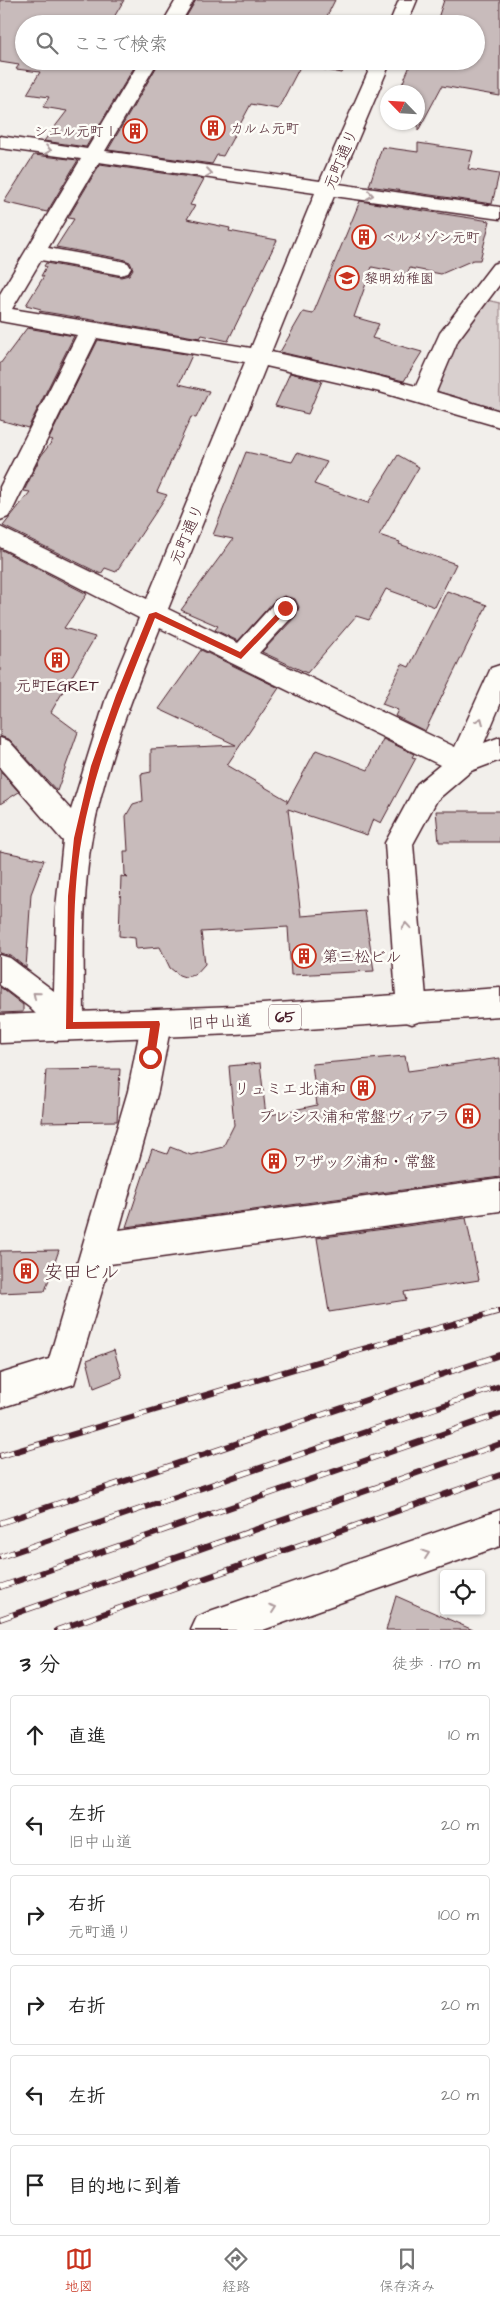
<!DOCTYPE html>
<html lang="ja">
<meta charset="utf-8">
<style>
:root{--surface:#fff;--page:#f6f6f6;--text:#222;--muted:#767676;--line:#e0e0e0;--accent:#c8321e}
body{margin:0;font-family:"Architects Daughter","Klee One",sans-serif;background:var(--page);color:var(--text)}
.controls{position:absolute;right:15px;bottom:15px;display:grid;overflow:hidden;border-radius:5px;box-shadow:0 1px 4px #0004}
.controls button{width:45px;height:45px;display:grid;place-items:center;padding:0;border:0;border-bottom:1px solid var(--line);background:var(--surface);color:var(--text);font:25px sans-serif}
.compass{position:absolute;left:380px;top:85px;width:45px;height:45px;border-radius:50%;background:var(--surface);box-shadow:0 1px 4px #0004;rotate:295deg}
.stop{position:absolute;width:15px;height:15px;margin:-11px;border:4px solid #c8321e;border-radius:50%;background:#fff}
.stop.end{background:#c8321e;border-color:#fff;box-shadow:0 1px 5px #0008}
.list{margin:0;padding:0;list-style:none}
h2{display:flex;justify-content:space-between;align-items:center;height:65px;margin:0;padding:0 20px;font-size:21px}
h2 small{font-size:16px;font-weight:400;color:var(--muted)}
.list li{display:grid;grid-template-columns:32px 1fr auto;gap:15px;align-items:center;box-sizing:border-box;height:80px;margin:0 10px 10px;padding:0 10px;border:1px solid var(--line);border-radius:5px}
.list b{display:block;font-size:19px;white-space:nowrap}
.list p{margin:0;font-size:16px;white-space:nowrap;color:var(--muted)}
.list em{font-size:16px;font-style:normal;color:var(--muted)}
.icon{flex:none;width:28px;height:28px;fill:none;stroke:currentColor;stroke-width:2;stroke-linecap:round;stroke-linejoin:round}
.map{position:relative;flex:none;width:500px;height:1630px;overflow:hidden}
.search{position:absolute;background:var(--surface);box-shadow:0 1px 4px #0004;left:15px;right:15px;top:15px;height:55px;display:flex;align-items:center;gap:12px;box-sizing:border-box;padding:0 18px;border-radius:28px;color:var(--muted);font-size:19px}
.sheet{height:605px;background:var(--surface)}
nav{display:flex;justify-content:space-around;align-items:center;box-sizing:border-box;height:70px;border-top:1px solid var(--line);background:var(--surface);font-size:14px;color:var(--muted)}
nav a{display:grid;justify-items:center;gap:2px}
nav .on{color:var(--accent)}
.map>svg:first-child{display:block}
.green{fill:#d9d0cf;stroke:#92787d}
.building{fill:#c8bbbb;stroke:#4a1f2b}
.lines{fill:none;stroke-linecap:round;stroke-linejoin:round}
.minor-casing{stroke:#4a1f2b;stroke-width:3}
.major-casing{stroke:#4a1f2b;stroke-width:3}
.minor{fill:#fdfcf7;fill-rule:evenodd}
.major{fill:#fdfcf7;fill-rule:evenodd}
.rail-casing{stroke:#4a1f2b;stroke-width:6}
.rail{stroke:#fdfcf7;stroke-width:4.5;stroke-dasharray:14;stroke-linecap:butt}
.oneway{stroke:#ac999b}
.route{fill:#c8321e}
.labels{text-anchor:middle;stroke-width:5;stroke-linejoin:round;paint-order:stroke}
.far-poi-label{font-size:14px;fill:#4a1f2b;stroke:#fdfcf7;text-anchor:start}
.shield{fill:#fdfcf7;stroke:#806168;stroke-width:1}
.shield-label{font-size:15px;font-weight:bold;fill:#4a1f2b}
.street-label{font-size:16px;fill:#4a1f2b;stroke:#fdfcf7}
.poi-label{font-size:16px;fill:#4a1f2b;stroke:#fdfcf7;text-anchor:start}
.near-poi-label{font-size:19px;fill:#4a1f2b;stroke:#fdfcf7;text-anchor:start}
</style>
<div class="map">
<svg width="500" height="1630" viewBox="0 0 500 1630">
<rect width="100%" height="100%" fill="#f2efeb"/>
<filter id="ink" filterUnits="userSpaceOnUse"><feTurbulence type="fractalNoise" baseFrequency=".02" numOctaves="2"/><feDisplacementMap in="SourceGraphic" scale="10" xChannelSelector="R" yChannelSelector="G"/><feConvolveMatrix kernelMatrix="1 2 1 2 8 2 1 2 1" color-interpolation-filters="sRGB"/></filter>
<g filter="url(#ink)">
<!-- green -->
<path class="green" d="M487 300 500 303V410L433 390 456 339Z"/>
<!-- building -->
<g class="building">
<path d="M0 0H124L110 24H24V61H138L86 147 44 141 67 111 43 107 49 97 27 94 40 72 16 69 19 65 0 62Z"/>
<path d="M196 0H335L323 24H231L186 17Z"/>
<path d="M444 0H500V96L442 86 418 131V91L401 87 412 61H476V24H436Z"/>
<path d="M160 61H303L278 109 251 104 223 156 217 155 212 164 108 150Z"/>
<path d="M317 61H348L342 73 316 68Z"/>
<path d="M418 143 473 151 468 169 499 174 492 204 369 186 382 147 418 152Z"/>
<path d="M34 155 78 160 47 212 4 202Z"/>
<path d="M100 164 204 179 190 205 195 206 187 219 230 228 229 231 277 240 228 341 202 335 200 338 39 311 41 309 26 305 44 276H41L46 267 44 266 46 263 121 277 129 275 133 269 130 262 122 259 56 247 74 219 68 218Z"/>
<path d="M360 201 490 221 480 260H473L441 274 410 268 407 274 372 267 354 317 379 324 372 338 422 352 404 381 280 352 303 312 313 314Z"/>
<path d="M27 328 74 336 28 428 0 420V364Z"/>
<path d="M98 340 192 355 179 384 209 391 196 418 191 417 157 492 167 495 116 572 105 568 101 574 3 526 30 492 24 491 41 456 53 440 49 439Z"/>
<path d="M290 373 322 381 308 414 275 406Z"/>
<path d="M246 452 292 462 297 453 327 462 314 484 368 503 398 455 419 467 379 535 400 542 399 544 456 564 435 607 386 589 369 620 356 616 307 673 262 652 296 616 299 607 295 599 284 596 275 600 238 641 215 630 218 626 181 610 233 539 213 535Z"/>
<path d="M0 549 87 594 64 628 95 637 51 712 78 732 57 791 10 740 0 736Z"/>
<path d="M447 591 487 605 425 731 395 716 398 710 382 704 402 664 409 667Z"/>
<path d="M201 650 279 688 227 765 287 800V803L316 750 368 770 383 739 414 754 412 757 416 758 381 823 373 819 367 835 288 809 301 916 365 911 374 971 291 975 288 927 201 932 205 964 195 975 185 977 179 975 170 968 160 947 136 949 135 938 119 936 121 876 128 878 125 875 124 851H128L126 816 133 804 143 801 141 774 151 772V749L236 745 159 709Z"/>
<path d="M0 771 19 792 0 804Z"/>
<path d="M436 811H500V842H439Z"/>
<path d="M0 851 44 860 31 894 26 968 11 956 0 953Z"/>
<path d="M0 987 23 1005V1012L0 1013Z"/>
<path d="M405 1056 408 1071 500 1058V1177L126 1227 152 1149 167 1154 170 1147 191 1155 223 1147 234 1125 229 1066 260 1063 266 1116 317 1105 312 1064Z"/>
<path d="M120 1069 117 1121 42 1122 46 1070Z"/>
<path d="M466 1218 479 1280 404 1292 406 1300 329 1312 317 1238Z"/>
<path d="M59 1250 45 1291 0 1293V1251Z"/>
<path d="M114 1350 122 1377 94 1388 87 1360Z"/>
<path d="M396 1596 473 1630H386Z"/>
</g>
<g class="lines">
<!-- minor casing -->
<g class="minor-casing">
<g id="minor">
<path d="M176 0H194L180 24H162Z"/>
<path d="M399 0H417L407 24H389Z"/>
<path d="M140 61H158L105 151 320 181 373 61H391L339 184 500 207V219L334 196 271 352 350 369 416 386 440 333 493 264 500 262V284L458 340 436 392 500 411V427L380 392 266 366 168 609 238 643 276 601 285 598 294 601 297 608 294 615 259 653 455 747 491 668 500 665V705L484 743 500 737V760L471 771 437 800 413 844 427 1010 423 1020 412 1024 401 1020 397 1010 385 843 417 784 440 765 160 628C133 695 105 765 92 837 81 899 84 963 84 1026L80 1036 69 1040 58 1036 29 1007 0 985V955L10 958 54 991 56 908 63 841 0 768V738L9 741 71 810 107 695 139 618 0 547V527L147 599 245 362 97 338 12 511 8 517 0 520V487L77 335 0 321V294L81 159 0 148V136L87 149ZM99 162 315 193 251 348 12 309 41 260 121 275 128 273 131 268 128 263 121 261 48 248Z"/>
<path d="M156 1010 167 1014 171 1024 158 1091 119 1230 500 1179V1211L110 1264 74 1384 0 1408V1374L49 1359 128 1091 141 1024 145 1014Z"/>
<path d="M500 1510V1546L263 1630H191L197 1617 210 1611Z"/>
</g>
</g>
<!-- major casing -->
<g class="major-casing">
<path id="major" d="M500 988V1016L235 1034 0 1043V1015L235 1006Z"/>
</g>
<!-- minor -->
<use href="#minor" class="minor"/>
<!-- major -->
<use href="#major" class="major"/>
<!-- rail casing -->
<g class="rail-casing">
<g id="rail">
<path d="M0 1456 324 1360 500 1311"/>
<path d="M0 1523 500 1355"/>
<path d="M0 1557 500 1386"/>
<path d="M0 1587 500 1414"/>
<path d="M0 1619 500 1444"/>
<path d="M57 1630 500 1475"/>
</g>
</g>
<!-- rail -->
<use href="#rail" class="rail"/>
</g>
<!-- one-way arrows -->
<defs><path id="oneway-chevron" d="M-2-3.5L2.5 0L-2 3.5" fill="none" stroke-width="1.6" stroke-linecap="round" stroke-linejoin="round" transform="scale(1.25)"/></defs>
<g class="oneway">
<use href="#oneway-chevron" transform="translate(48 150) rotate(9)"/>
<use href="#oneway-chevron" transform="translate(209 173) rotate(8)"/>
<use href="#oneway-chevron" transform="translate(370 195) rotate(8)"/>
<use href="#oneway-chevron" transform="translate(480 721) rotate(-67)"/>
<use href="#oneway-chevron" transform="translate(406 926) rotate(-95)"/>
<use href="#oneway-chevron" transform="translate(36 995) rotate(-141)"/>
<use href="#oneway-chevron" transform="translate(426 1554) rotate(-19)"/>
<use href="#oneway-chevron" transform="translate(273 1608) rotate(-19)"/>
</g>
</g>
<!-- route -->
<path class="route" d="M285 605 289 608 288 610 241 659 155 618C126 690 96 761 82 837 71 897 75 961 73 1022L159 1021 160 1024 155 1057 150 1061 146 1057 150 1028 66 1029 68 896 74 838 91 766 116 695 149 614 156 612 240 652Z"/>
<!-- icons -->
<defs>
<g id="building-ring" transform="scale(1.25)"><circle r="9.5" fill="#fdfcf7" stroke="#c8321e" stroke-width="1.5"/><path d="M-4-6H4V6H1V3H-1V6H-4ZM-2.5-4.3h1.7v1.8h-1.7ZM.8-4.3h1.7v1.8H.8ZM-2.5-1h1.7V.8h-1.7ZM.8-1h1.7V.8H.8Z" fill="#c8321e"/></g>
<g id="school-ring" transform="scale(1.25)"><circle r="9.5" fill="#fdfcf7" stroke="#c8321e" stroke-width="1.5"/><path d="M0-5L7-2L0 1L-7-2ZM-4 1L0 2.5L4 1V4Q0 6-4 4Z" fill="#c8321e"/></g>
</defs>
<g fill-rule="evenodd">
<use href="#building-ring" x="213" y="128"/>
<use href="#building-ring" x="135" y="131"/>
<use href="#building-ring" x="364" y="237"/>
<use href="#school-ring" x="347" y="278"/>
<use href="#building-ring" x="57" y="660"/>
<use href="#building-ring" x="304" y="956"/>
<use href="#building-ring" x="363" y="1088"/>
<use href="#building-ring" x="468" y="1116"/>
<use href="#building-ring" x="274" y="1161"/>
<use href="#building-ring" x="26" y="1271"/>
</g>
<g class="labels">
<!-- far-poi labels -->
<g class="far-poi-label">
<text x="230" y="133">カルム元町</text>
<text x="118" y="136" text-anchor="end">シエル元町Ⅰ</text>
<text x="382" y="242">ベルメゾン元町</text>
<text x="364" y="283">黎明幼稚園</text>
</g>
<!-- shield labels -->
<rect class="shield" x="269" y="1004.5" width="32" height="25" rx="4"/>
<g class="shield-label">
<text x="285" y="1022">65</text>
</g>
<!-- street labels -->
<g class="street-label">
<text transform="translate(340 159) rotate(-67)" y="6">元町通り</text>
<text transform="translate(186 534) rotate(-67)" y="6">元町通り</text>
<text transform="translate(220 1021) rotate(-3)" y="6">旧中山道</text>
</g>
<!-- poi labels -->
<g class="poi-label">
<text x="57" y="691" text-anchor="middle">元町EGRET</text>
<text x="322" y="962">第三松ビル</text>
<text x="346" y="1094" text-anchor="end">リュミエ北浦和</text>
<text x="450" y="1122" text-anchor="end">プレシス浦和常盤ヴィアラ</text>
<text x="292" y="1167">ワザック浦和・常盤</text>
</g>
<!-- near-poi labels -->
<g class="near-poi-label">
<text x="44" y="1278">安田ビル</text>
</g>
</g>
</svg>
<div class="controls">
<button><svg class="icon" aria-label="locate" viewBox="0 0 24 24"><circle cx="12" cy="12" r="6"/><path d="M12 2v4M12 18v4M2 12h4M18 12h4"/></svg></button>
</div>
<svg class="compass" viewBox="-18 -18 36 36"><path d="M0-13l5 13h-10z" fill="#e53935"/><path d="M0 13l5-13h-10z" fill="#767676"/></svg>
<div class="stop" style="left:150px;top:1057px"></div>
<div class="stop end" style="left:285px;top:608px"></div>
<div class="search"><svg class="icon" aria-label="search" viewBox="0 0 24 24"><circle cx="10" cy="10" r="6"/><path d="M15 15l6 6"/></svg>ここで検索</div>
</div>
<section class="sheet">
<h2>3 分<small>徒歩 · 170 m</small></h2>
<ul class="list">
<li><svg class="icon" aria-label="ahead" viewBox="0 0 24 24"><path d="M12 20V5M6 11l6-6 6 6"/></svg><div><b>直進</b></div><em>10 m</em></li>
<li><svg class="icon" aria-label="left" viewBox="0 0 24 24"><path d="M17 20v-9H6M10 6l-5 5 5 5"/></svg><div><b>左折</b><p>旧中山道</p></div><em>20 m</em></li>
<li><svg class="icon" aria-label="right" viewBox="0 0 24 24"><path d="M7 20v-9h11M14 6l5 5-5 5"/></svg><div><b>右折</b><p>元町通り</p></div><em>100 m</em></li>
<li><svg class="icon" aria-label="right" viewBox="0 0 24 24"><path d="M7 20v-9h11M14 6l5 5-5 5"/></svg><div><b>右折</b></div><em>20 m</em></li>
<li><svg class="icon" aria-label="left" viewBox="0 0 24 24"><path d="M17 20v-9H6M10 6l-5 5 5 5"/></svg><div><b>左折</b></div><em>20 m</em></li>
<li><svg class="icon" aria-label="arrive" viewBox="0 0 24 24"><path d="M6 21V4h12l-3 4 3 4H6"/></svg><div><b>目的地に到着</b></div></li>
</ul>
</section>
<nav>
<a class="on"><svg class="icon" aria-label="map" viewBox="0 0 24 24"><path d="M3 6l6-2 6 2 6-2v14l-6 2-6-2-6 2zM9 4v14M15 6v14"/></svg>地図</a>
<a><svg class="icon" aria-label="directions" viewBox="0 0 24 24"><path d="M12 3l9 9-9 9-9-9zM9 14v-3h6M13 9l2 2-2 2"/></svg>経路</a>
<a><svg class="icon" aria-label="saved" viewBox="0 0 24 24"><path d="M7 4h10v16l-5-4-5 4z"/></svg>保存済み</a>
</nav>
